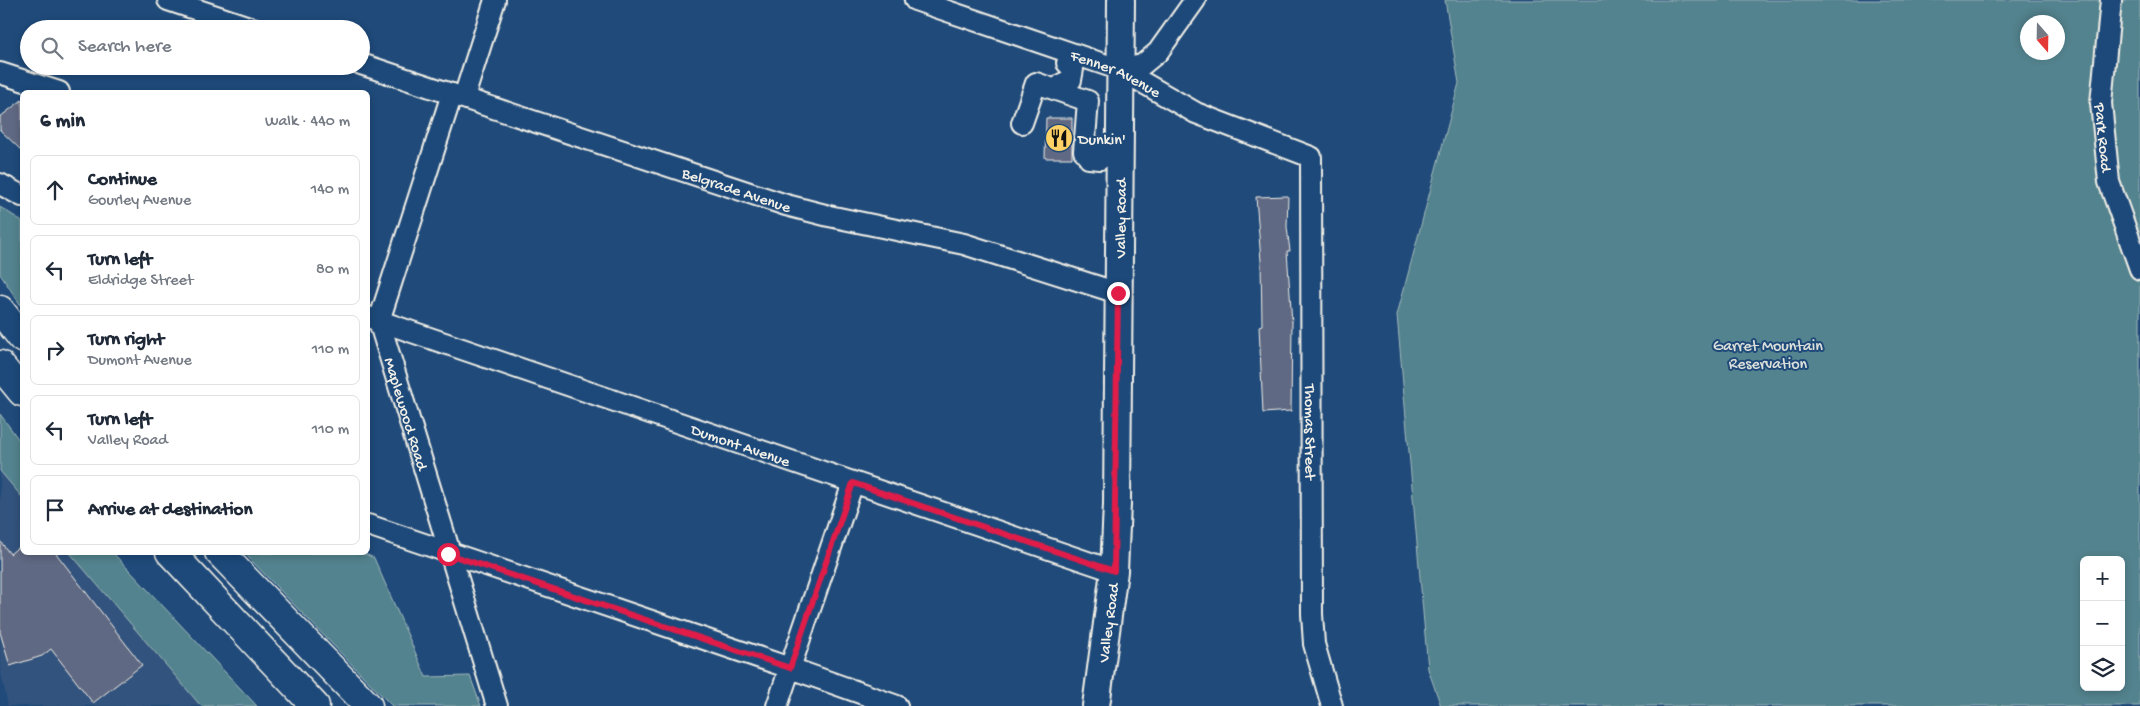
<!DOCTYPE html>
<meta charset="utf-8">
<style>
:root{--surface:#fff;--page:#f2f2f3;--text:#1f2937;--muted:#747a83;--line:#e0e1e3}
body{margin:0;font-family:"Gochi Hand",sans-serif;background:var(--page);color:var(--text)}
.controls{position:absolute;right:15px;bottom:15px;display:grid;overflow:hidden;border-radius:8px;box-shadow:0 2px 8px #0003}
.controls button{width:45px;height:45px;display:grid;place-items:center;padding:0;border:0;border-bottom:1px solid var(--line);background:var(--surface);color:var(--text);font:25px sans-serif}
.compass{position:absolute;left:2020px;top:15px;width:45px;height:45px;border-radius:50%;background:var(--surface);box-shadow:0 2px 8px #0003;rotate:160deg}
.stop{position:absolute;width:15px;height:15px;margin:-11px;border:4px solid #e11d48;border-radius:50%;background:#fff}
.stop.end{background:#e11d48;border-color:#fff;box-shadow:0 1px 5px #0008}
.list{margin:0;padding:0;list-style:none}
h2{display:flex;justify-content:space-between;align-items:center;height:65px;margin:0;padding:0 20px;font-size:21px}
h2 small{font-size:16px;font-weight:400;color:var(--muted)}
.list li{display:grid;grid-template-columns:32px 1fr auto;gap:15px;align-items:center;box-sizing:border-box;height:70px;margin:0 10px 10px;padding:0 10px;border:1px solid var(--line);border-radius:8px}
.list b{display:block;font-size:19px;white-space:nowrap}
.list p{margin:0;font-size:16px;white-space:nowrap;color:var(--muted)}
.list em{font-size:16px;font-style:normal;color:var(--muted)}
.icon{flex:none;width:28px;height:28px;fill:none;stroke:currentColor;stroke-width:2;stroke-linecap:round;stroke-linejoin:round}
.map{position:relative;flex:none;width:2140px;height:706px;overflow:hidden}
.search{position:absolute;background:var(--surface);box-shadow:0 2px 8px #0003;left:20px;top:20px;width:350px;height:55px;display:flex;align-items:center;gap:12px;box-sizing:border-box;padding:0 18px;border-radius:28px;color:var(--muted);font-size:19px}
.panel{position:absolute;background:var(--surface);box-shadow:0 2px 8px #0003;left:20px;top:90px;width:350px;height:465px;border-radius:8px}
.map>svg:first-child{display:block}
.built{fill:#33537d}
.green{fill:#53838e;stroke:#a4babb;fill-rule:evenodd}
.building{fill:#616983;stroke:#f4f1e8}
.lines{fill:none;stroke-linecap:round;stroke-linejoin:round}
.minor-casing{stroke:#f4f1e8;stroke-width:24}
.major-casing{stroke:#f4f1e8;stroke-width:30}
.highway-casing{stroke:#f4f1e8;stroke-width:31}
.minor{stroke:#1f4a7a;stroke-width:20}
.major{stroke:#1f4a7a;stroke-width:26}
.highway{stroke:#1f4a7a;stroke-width:28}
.route{stroke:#e11d48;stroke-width:6}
.labels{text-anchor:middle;stroke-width:4;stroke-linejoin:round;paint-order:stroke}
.street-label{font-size:16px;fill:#f4f1e8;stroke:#1f4a7a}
.poi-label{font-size:16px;fill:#f4f1e8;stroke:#1f4a7a;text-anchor:start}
.park-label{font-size:16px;fill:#dce0da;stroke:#1f4a7a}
</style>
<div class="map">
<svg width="2140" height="706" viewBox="0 0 2140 706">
<rect width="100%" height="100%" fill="#1f4a7a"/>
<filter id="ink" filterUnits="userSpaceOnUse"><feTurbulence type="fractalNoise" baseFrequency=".02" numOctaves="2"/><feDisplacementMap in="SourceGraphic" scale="10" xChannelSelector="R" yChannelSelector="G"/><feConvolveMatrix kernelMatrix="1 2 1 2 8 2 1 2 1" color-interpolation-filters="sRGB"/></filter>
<g filter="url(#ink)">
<!-- built -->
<path class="built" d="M0 471 22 497V552L70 553 201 706H8L0 668Z"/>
<!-- green -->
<g class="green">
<path d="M1445 0H2140V706H1441L1428 669 1397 315 1459 83ZM2028 22H2058V52H2028ZM2084 560H2121V687H2084Z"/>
<path d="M0 207 22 221V307L0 274Z"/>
<path d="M0 414 22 444V497L0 471Z"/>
<path d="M70 553H113L257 706H201Z"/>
<path d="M363 553 374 558 426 677 470 676 481 706H392L244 553Z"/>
</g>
<!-- building -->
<g class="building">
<path d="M22 100V151L0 130V117Z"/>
<path d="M1046 118H1072V158H1045Z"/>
<path d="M1288 196 1287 227 1290 251H1287L1292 323 1291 411 1263 413 1259 326 1262 325 1261 261 1256 197Z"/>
<path d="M0 541 10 554 22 544V552H55L142 665 93 703 51 649 42 656 10 666 0 632Z"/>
</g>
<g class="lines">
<!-- minor casing -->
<g class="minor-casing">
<g id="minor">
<path d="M168 0 255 29"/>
<path id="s1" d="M915 0 1121 70 1196 113 1311 157 1312 614 1314 644 1332 706"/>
<path id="s2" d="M2111 0 2101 103 2109 182 2140 269"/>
<path id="s3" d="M361 64 786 205 829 216 964 244 1118 293"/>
<path d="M1121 70 1142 65 1158 52 1195 0"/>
<path d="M0 73 59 92"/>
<path d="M1059 90 1062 84 1071 80 1073 69 1067 63"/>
<path id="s4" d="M452 94 379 321 497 706"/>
<path d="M464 97 495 0"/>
<path d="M1022 123 1036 83 1088 101 1084 151 1087 152 1089 158 1100 159 1105 153 1101 148H1091L1087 152"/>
<path d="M0 184 22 196"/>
<path id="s5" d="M368 317 1114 571"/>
<path d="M368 525 790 668 897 706"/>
<path d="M777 706 853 483"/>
</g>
</g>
<!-- major casing -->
<g class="major-casing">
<g id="major">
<path id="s6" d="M1096 706 1114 571 1117 504 1121 0"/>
</g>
</g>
<!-- highway casing -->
<g class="highway-casing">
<g id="highway">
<path d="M0 310 22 338"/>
<path d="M0 365 22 392"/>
<path d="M170 552 315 706"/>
<path d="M219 552 368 706"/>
</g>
</g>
<!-- minor -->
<use href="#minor" class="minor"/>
<!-- major -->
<use href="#major" class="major"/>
<!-- highway -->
<use href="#highway" class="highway"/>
</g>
</g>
<g class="lines" filter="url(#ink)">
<!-- route -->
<path class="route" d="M448 554 790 668 853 483 1114 571 1118 293"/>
</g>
<!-- icons -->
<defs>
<g id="restaurant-disc" transform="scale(1.4375)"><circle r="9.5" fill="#ffd166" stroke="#1f4a7a"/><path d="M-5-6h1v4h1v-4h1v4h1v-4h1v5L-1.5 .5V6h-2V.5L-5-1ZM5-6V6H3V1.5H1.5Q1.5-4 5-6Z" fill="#111"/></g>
</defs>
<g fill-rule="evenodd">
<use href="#restaurant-disc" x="1059" y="138"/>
</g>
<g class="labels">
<!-- street labels -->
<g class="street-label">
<text dy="6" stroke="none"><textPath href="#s1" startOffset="214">Fenner Avenue</textPath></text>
<text dy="6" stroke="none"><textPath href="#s2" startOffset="138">Park Road</textPath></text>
<text dy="6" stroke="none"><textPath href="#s3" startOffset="396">Belgrade Avenue</textPath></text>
<text dy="6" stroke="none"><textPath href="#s6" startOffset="489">Valley Road</textPath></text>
<text dy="6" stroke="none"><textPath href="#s4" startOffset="335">Maplewood Road</textPath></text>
<text dy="6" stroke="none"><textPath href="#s1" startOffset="702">Thomas Street</textPath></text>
<text dy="6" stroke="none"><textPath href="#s5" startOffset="394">Dumont Avenue</textPath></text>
<text dy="6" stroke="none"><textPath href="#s6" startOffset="84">Valley Road</textPath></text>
</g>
<!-- poi labels -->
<g class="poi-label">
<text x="1078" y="144">Dunkin'</text>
</g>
<!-- park labels -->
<g class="park-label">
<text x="1768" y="350">Garret Mountain<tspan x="1768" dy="18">Reservation</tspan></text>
</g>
</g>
</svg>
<div class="controls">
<button>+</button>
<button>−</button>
<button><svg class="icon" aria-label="layers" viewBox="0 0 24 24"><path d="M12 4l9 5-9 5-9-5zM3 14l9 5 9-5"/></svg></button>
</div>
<svg class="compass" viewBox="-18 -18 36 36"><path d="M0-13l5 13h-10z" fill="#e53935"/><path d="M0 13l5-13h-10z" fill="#747a83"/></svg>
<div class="stop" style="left:448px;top:554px"></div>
<div class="stop end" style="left:1118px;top:293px"></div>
<div class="search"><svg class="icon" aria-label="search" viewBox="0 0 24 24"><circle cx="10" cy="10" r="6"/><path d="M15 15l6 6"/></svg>Search here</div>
<section class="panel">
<h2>6 min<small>Walk · 440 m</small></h2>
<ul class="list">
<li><svg class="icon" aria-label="ahead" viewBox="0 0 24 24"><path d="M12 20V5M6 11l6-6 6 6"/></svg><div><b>Continue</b><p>Gourley Avenue</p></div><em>140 m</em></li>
<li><svg class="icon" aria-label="left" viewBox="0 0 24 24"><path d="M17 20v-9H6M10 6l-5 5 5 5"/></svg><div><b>Turn left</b><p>Eldridge Street</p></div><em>80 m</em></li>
<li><svg class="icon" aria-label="right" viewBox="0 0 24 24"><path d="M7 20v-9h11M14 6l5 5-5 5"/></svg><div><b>Turn right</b><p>Dumont Avenue</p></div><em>110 m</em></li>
<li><svg class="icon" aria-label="left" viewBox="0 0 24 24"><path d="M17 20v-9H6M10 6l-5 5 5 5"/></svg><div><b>Turn left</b><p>Valley Road</p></div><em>110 m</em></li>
<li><svg class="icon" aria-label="arrive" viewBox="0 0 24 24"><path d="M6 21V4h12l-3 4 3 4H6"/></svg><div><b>Arrive at destination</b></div></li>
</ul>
</section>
</div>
